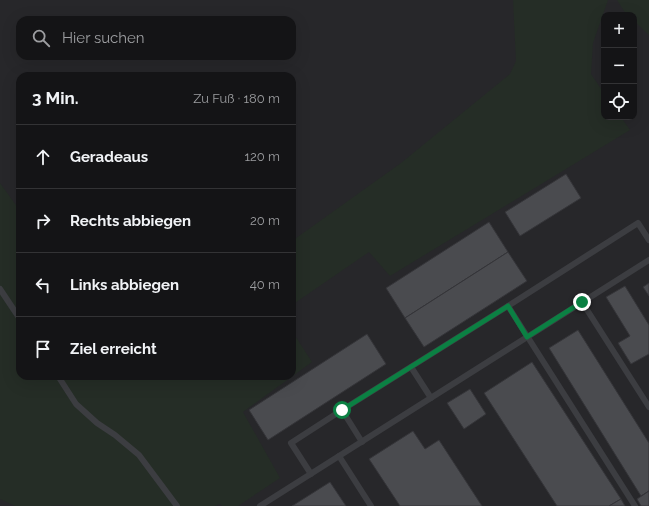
<!DOCTYPE html>
<html lang="de">
<meta charset="utf-8">
<style>
:root{--surface:#141416;--page:#212123;--text:#f1f3f6;--muted:#9d9ea1;--line:#333335}
body{margin:0;font-family:Raleway,sans-serif;background:var(--page);color:var(--text)}
.controls{position:absolute;right:12px;top:12px;display:grid;overflow:hidden;border-radius:8px;box-shadow:0 4px 16px #0002}
.controls button{width:36px;height:36px;display:grid;place-items:center;padding:0;border:0;border-bottom:1px solid var(--line);background:var(--surface);color:var(--text);font:20px sans-serif}
.stop{position:absolute;width:12px;height:12px;margin:-9px;border:3px solid #0b8043;border-radius:50%;background:#fff}
.stop.end{background:#0b8043;border-color:#fff;box-shadow:0 1px 4px #0008}
.list{margin:0;padding:0;list-style:none}
h2{display:flex;justify-content:space-between;align-items:center;height:52px;margin:0;padding:0 16px;font-size:17px}
h2 small{font-size:13px;font-weight:400;color:var(--muted)}
.list li{display:grid;grid-template-columns:26px 1fr auto;gap:12px;align-items:center;box-sizing:border-box;height:64px;padding:0 16px;border-top:1px solid var(--line)}
.list b{display:block;font-size:15px;white-space:nowrap}
.list em{font-size:13px;font-style:normal;color:var(--muted)}
.icon{flex:none;width:22px;height:22px;fill:none;stroke:currentColor;stroke-width:2;stroke-linecap:round;stroke-linejoin:round}
.map{position:relative;flex:none;width:649px;height:506px;overflow:hidden}
.search{position:absolute;background:var(--surface);box-shadow:0 4px 16px #0002;left:16px;top:16px;width:280px;height:44px;display:flex;align-items:center;gap:10px;box-sizing:border-box;padding:0 14px;border-radius:12px;color:var(--muted);font-size:15px}
.panel{position:absolute;background:var(--surface);box-shadow:0 4px 16px #0002;left:16px;top:72px;width:280px;height:308px;border-radius:12px}
.map>svg:first-child{display:block}
.built{fill:#27272a;fill-rule:evenodd}
.green{fill:#252d26}
.building{fill:#4a4b4f;stroke:#353539}
.lines{fill:none;stroke-linecap:round;stroke-linejoin:round}
.lane{stroke:#3c3d41;stroke-width:6}
.route{stroke:#0b8043;stroke-width:5}
</style>
<div class="map">
<svg width="649" height="506" viewBox="0 0 649 506">
<rect width="100%" height="100%" fill="#1b1b1d"/>
<!-- built -->
<path class="built" d="M0 0H649V506H0ZM604 15H634V117H604ZM20 20H292V56H20ZM20 76H292V376H20Z"/>
<!-- green -->
<g class="green">
<path d="M513 0H608L593 43 591 74 604 93V117H621L630 130 390 276 369 252 292 305V241L401 163 510 74 516 61Z"/>
<path d="M617 0H649V35L634 21V15H628L624 11Z"/>
<path d="M0 183 18 208 20 209V376H292V331L312 362 243 412 280 478 238 506H222L220 504 215 506H78L61 505 51 506H15L0 499Z"/>
</g>
<!-- building -->
<g class="building">
<path d="M566 174 581 198 520 236 505 212Z"/>
<path d="M489 222 508 252 405 318 386 288Z"/>
<path d="M508 252 527 281 424 347 405 318Z"/>
<path d="M649 283V296L643 287Z"/>
<path d="M625 286 649 325V354L631 364 618 343 630 336 606 297Z"/>
<path d="M578 330 649 443V491L641 496 549 348Z"/>
<path d="M367 334 386 364 268 440 249 410Z"/>
<path d="M532 362 621 499 609 506H557L484 393Z"/>
<path d="M470 389 486 414 464 429 447 403Z"/>
<path d="M413 431 425 449 439 440 482 506H400L369 459Z"/>
<path d="M330 482 346 506H292Z"/>
<path d="M649 491V506H641L637 499Z"/>
<path d="M621 499 625 506H609Z"/>
</g>
<g class="lines">
<!-- lane -->
<g class="lane">
<path d="M0 289 20 319"/>
<path d="M582 302 649 407"/>
<path d="M411 367 431 398"/>
<path d="M58 376 76 404 97 423 115 435 139 455 177 506"/>
<path d="M362 442 342 410 508 306"/>
<path d="M339 456 371 506"/>
<path d="M311 474 291 443 342 410"/>
<path d="M260 506 649 260"/>
<path d="M635 506 508 306 638 223 649 240"/>
</g>
</g>
<g class="lines">
<!-- route -->
<path class="route" d="M342 410 508 306 527 337 582 302"/>
</g>
</svg>
<div class="controls">
<button>+</button>
<button>−</button>
<button><svg class="icon" aria-label="locate" viewBox="0 0 24 24"><circle cx="12" cy="12" r="6"/><path d="M12 2v4M12 18v4M2 12h4M18 12h4"/></svg></button>
</div>
<div class="stop" style="left:342px;top:410px"></div>
<div class="stop end" style="left:582px;top:302px"></div>
<div class="search"><svg class="icon" aria-label="search" viewBox="0 0 24 24"><circle cx="10" cy="10" r="6"/><path d="M15 15l6 6"/></svg>Hier suchen</div>
<section class="panel">
<h2>3 Min.<small>Zu Fuß · 180 m</small></h2>
<ul class="list">
<li><svg class="icon" aria-label="ahead" viewBox="0 0 24 24"><path d="M12 20V5M6 11l6-6 6 6"/></svg><div><b>Geradeaus</b></div><em>120 m</em></li>
<li><svg class="icon" aria-label="right" viewBox="0 0 24 24"><path d="M7 20v-9h11M14 6l5 5-5 5"/></svg><div><b>Rechts abbiegen</b></div><em>20 m</em></li>
<li><svg class="icon" aria-label="left" viewBox="0 0 24 24"><path d="M17 20v-9H6M10 6l-5 5 5 5"/></svg><div><b>Links abbiegen</b></div><em>40 m</em></li>
<li><svg class="icon" aria-label="arrive" viewBox="0 0 24 24"><path d="M6 21V4h12l-3 4 3 4H6"/></svg><div><b>Ziel erreicht</b></div></li>
</ul>
</section>
</div>
